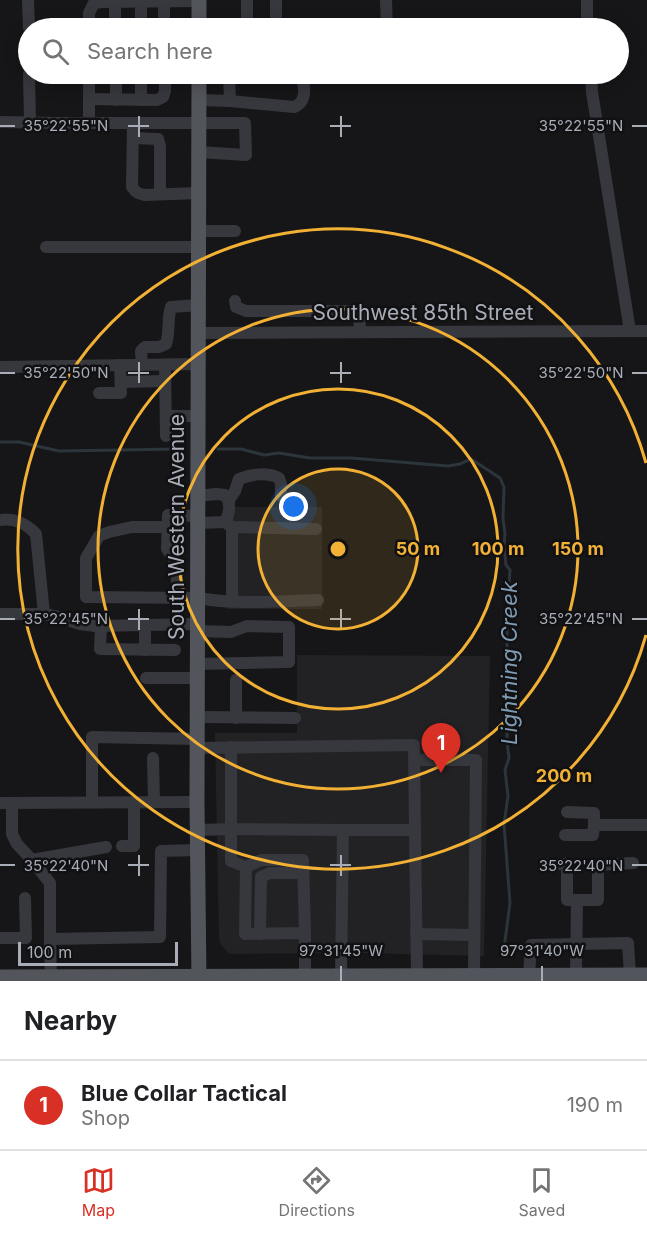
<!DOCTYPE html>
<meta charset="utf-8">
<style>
:root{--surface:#fff;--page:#f2f2f2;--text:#202124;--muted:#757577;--line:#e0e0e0;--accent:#d93025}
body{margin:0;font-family:Inter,sans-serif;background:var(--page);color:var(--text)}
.scale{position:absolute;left:18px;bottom:15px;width:160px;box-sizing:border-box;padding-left:6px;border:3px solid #a8adb8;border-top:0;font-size:16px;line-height:21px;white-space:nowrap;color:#a8adb8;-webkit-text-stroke:4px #111113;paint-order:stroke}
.you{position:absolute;left:294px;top:507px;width:21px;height:21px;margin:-15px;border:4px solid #fff;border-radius:50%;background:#1a73e8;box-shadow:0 0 0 9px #1a73e833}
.badge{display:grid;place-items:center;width:39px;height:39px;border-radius:50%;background:var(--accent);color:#fff;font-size:20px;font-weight:700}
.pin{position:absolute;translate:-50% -50px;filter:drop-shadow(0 2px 3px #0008)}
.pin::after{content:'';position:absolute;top:32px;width:21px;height:18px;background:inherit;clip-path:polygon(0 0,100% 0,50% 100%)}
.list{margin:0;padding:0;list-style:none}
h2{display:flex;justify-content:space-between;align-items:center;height:78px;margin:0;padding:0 24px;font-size:26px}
h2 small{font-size:20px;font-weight:400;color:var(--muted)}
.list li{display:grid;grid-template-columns:39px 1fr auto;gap:18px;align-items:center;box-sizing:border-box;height:90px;padding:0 24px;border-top:2px solid var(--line)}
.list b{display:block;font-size:22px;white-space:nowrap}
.list p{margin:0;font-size:20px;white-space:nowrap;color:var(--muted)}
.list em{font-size:20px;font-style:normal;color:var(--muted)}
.icon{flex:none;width:33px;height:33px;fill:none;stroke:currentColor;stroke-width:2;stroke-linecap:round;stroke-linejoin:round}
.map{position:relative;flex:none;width:647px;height:981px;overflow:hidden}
.search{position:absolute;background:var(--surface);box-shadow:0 3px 15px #0003;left:18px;right:18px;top:18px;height:66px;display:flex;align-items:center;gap:15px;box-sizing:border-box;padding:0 21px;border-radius:33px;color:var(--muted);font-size:22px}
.sheet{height:168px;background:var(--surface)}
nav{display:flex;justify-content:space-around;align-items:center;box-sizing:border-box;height:84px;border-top:2px solid var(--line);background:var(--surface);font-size:16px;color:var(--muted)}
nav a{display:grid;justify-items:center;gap:3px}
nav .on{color:var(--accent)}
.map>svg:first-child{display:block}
.built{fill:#222225}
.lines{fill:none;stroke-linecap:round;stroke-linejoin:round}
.stream{stroke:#2c353c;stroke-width:3}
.minor{stroke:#37383d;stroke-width:12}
.major{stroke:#53555c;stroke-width:15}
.ticks{fill:none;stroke:#a8adb8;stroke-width:2}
.ring{fill:none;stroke:#f2b134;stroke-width:3}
.labels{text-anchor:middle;stroke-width:5;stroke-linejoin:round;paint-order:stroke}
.street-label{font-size:21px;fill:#a8adb8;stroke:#111113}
.water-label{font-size:22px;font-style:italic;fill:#7f9bb3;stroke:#111113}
.ticks-label{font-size:15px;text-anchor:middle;fill:#a8adb8;stroke:#111113;stroke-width:5;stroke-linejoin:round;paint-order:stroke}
.centre{fill:#f2b134;stroke:#111113;stroke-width:3}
.ring-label{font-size:18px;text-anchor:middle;font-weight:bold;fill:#f2b134;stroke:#111113;stroke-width:5;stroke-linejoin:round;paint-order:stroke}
</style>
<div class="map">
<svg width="647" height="981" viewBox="0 0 647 981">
<rect width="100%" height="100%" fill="#161618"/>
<!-- built -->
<g class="built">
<rect x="226" y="507" width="96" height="102"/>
<path d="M297 655 490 656 484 956 363 953 232 954 228 953 220 943 219 937 215 733H297Z"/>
</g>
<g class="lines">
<!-- stream -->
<g class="stream">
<path d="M0 442H19L59 451 178 449"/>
<path d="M218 449H241L264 455 279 453 310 458H351L448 466 460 464 471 459 500 478 504 487 503 519 505 533 504 546 506 565 510 570 507 617V742L509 758 505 770 508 796 504 824 510 903 503 956"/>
</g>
<!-- minor -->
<g class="minor">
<path d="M28 0 29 28"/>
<path d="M247 0V28"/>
<path d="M276 0V28"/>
<path d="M386 0 387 28"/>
<path d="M587 0V28"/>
<path d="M141 1V28"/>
<path d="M164 1V28"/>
<path d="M115 2V28"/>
<path d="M89 28V13L94 3 102 2 199 1"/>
<path d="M29 74 30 122"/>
<path d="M89 74V123"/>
<path d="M116 74V100"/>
<path d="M141 74V100"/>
<path d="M229 74 230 101"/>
<path d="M591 74 592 92 630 331"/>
<path d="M89 99 157 100 163 97 165 91V74"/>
<path d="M199 100 230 101 294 107C308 102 306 82 297 74"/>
<path d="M0 122 57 123H245L246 155 199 152"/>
<path d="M133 123 132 187C136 193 139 194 145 195L199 193"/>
<path d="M133 138 158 139 160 146V194"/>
<path d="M199 231H235"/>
<path d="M46 247H199"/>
<path d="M235 301 236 307 246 311H359L360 332"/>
<path d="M199 333 647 331"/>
<path d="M142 365 141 351 145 347H159L166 344C170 332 167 319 171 307L199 305"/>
<path d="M165 365 166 436"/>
<path d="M0 367 198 364"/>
<path d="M121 382 165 381"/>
<path d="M99 393H121L120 365"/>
<path d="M166 416H198"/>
<path d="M198 496 216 494 225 495C231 503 230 513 225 522"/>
<path d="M229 500 235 491 239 479C251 474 267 472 279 478L281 484V496"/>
<path d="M0 520C14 518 27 524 36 534L44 614"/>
<path d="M198 523 225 522 232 527 316 529"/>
<path d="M168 527H132L109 532 99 536 86 558V597L198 598C237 605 278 601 318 600"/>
<path d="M232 527V601"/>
<path d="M174 598 177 584V564L167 549 168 515 198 516"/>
<path d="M0 614H44L59 617 80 624 95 626 198 624"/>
<path d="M145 625V650"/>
<path d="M101 626 100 649 175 650"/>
<path d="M197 631 231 632 247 626 289 627V662L197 664"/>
<path d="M146 678H197"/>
<path d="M236 680V718"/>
<path d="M197 717 295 718"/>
<path d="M231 747V829L343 830"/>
<path d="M197 748 414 745 415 830"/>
<path d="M153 758 154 802"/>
<path d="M414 760H476L474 976"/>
<path d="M92 802V737L197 739"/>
<path d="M0 803 197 802"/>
<path d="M12 803V834L17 844 32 860 50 883V939L160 937 161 851 198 850"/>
<path d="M567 812 594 813V825H647"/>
<path d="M198 830 231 829V861L246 867"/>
<path d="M565 835H593L594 825"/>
<path d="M122 846H134V802"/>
<path d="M32 860 106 847"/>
<path d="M548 864H567V900H577L576 976"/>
<path d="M577 900H598V865L633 863"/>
<path d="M260 934 261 877 270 873H303"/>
<path d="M416 934 474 935"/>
<path d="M0 938H26L25 898"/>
<path d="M50 939 51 981"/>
<path d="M305 976V933L245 934 246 867 261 860H303L305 933"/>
<path d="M341 976 343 830H415L417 976"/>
<path d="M529 976 531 945 628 943 630 975"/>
</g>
<!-- major -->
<g class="major">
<path d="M199 28V0"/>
<path d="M199 74 197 802 199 981"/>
<path d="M0 977 647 975"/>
</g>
</g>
<!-- ticks -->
<path class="ticks" d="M139 116V137M341 116V137M0 126H15M128 126H149M330 126H351M632 126H647M139 362V383M341 362V383M0 373H15M128 373H149M330 373H351M632 373H647M139 609V630M341 609V630M0 619H15M128 619H149M330 619H351M632 619H647M139 855V876M341 855V876M0 865H15M128 865H149M330 865H351M632 865H647M341 966V981M542 966V981"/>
<!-- distance rings -->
<circle cx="338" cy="549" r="80" fill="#f2b134" fill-opacity=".12"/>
<g class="ring">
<circle cx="338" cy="549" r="80"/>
<circle cx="338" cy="549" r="160"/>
<circle cx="338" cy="549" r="240"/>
<path d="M646 635A320 320 0 1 1 646 463"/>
</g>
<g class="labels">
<!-- street labels -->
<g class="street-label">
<text x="423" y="320">Southwest 85th Street</text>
<text transform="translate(177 527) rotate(-90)" y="7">South Western Avenue</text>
</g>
<!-- water labels -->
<g class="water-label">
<text transform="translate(509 663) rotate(-90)" y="8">Lightning Creek</text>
</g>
</g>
<g class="ticks-label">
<text x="66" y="131">35°22'55"N</text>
<text x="581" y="131">35°22'55"N</text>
<text x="66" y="378">35°22'50"N</text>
<text x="581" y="378">35°22'50"N</text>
<text x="66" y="624">35°22'45"N</text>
<text x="581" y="624">35°22'45"N</text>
<text x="66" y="871">35°22'40"N</text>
<text x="581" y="871">35°22'40"N</text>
<text x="341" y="956">97°31'45"W</text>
<text x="542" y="956">97°31'40"W</text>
</g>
<circle cx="338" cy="549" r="9" class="centre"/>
<g class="ring-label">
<text x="418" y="555">50 m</text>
<text x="498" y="555">100 m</text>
<text x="578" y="555">150 m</text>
<text x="564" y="782">200 m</text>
</g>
</svg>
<div class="scale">100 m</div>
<div class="you"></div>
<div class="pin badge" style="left:441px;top:773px">1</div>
<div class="search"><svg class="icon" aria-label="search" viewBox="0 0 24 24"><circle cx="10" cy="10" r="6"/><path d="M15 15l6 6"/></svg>Search here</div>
</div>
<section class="sheet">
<h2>Nearby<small></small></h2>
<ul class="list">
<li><span class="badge">1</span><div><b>Blue Collar Tactical</b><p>Shop</p></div><em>190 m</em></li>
</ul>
</section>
<nav>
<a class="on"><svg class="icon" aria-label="map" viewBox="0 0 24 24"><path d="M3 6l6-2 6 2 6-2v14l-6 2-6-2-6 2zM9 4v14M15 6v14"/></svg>Map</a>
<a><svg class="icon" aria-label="directions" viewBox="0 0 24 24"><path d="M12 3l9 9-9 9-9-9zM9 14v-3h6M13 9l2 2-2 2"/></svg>Directions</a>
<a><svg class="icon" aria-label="saved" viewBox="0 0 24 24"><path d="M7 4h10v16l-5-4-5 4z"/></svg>Saved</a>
</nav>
